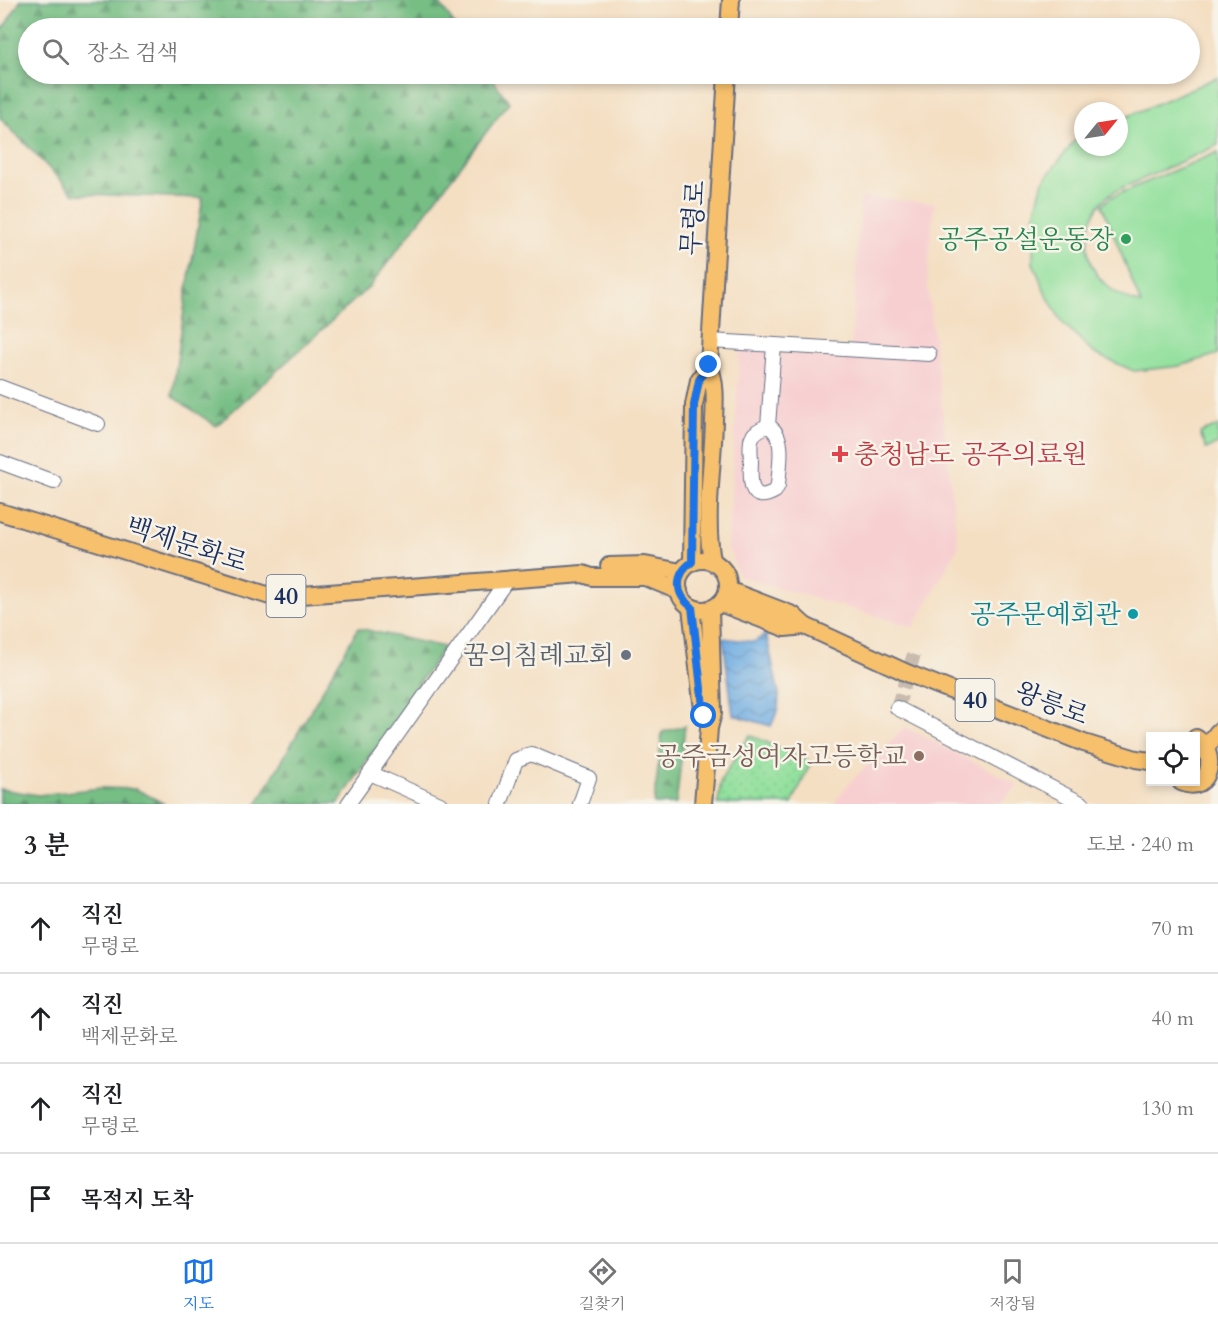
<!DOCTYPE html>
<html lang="ko">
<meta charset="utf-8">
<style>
:root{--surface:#fff;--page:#f2f2f2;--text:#202124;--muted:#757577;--line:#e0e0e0;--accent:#1a73e8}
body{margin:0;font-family:Cardo,"Noto Serif KR",serif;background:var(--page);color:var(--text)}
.controls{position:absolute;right:18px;bottom:18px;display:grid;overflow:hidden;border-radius:0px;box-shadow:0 3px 9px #0003}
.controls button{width:54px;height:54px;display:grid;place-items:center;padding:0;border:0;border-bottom:2px solid var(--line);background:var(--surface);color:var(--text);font:30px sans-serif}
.compass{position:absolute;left:1074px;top:102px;width:54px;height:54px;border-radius:50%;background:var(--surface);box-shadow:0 3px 9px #0003;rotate:60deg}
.stop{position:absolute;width:18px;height:18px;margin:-14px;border:4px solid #1a73e8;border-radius:50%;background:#fff}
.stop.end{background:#1a73e8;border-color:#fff;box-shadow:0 2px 6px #0008}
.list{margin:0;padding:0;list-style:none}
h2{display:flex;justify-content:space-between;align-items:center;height:78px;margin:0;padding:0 24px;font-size:26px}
h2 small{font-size:20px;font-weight:400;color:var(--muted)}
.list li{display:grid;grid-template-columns:39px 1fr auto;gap:18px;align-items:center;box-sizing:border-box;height:90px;padding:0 24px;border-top:2px solid var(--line)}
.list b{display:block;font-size:22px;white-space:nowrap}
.list p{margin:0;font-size:20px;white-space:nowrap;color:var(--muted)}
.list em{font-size:20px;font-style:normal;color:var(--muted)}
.icon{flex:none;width:33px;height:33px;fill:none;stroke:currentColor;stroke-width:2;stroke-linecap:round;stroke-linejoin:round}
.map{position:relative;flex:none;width:1218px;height:804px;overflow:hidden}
.search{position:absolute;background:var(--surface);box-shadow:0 3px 9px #0003;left:18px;right:18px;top:18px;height:66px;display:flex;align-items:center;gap:15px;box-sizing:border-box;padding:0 21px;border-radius:33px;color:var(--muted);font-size:22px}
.sheet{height:438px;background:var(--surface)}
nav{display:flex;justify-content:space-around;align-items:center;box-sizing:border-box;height:84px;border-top:2px solid var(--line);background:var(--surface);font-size:16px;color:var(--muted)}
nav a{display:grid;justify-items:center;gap:3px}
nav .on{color:var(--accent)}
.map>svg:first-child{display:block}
.built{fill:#f7cfd1}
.grass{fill:url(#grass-dots);stroke:#57887e;stroke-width:1.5}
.forest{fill:url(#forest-firs);stroke:#487671;stroke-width:1.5}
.park{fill:#93e09d;stroke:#57887e;stroke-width:1.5}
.water{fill:url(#water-waves);stroke:#466ea0;stroke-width:1.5}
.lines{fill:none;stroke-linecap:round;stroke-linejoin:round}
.minor-tunnel{stroke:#c9bcaf;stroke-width:14;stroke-dasharray:14 7;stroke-linecap:butt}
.minor-casing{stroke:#676d81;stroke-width:16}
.major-casing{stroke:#676d81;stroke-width:20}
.minor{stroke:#fff;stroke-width:14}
.major{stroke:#f7c06c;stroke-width:16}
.route{stroke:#1a73e8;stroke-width:8}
.leisure-dot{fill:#2e9e5b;stroke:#f7f3e8;stroke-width:2}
.health-dot{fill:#e0444e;stroke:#f7f3e8;stroke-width:2}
.culture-dot{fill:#0f9aa8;stroke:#f7f3e8;stroke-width:2}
.worship-dot{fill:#6b7280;stroke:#f7f3e8;stroke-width:2}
.education-dot{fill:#8d6e63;stroke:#f7f3e8;stroke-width:2}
.labels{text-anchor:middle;stroke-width:5;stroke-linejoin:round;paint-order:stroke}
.shield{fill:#f7f3e8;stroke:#5d6a87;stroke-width:1.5}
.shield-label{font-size:24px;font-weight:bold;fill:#1b2f5e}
.street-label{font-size:26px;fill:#1b2f5e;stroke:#f7f3e8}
.leisure-label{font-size:26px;fill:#27864d;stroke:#f7f3e8;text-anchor:end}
.health-label{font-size:26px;fill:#be3a42;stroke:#f7f3e8;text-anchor:start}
.culture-label{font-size:26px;fill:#0d838f;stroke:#f7f3e8;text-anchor:end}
.worship-label{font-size:26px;fill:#5b616d;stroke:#f7f3e8;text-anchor:end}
.education-label{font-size:26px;fill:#785e54;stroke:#f7f3e8;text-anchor:end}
</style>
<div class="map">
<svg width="1218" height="804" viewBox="0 0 1218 804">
<defs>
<pattern id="grass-dots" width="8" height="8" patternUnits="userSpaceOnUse" patternTransform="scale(1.5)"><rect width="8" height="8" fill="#93e09d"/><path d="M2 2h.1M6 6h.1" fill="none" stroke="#7ec08a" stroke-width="1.8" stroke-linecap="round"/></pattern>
<pattern id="forest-firs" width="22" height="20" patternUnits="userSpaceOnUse" patternTransform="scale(1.5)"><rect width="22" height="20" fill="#76be84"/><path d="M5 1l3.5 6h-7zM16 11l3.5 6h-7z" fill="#609b6f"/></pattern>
<pattern id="water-waves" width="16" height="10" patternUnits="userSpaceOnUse" patternTransform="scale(1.5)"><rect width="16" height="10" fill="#71ade2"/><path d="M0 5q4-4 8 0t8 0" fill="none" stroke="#5c8dba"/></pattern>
</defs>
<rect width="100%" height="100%" fill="#f7f3e8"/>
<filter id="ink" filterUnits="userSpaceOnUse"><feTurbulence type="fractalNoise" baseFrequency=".0167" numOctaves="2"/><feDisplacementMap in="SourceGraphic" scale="12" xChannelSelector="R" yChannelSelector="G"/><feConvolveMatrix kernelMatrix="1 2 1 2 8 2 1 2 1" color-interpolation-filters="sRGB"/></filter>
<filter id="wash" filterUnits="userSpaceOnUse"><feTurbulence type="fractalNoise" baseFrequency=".008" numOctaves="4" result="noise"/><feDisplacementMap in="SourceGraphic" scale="24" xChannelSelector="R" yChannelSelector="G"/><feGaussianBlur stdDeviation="1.35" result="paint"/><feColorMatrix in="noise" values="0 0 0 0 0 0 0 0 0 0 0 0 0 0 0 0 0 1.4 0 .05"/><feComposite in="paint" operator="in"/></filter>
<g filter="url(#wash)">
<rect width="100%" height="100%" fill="#f4dfc3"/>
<!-- built -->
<g class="built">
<path d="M861 197 934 203 927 281 958 547 913 627 739 576 728 547 740 348 850 360Z"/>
<path d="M905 727 1018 785 1000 804H834L846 787Z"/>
</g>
<!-- grass -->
<path class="grass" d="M750 735 811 762 792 804H718L721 780Z"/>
<!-- forest -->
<g class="forest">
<path d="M21 0H437L457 28H28V74H489L509 102 371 285 216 426 172 396 187 289 203 198 74 194 0 118V33Z"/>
<path d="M358 628 444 647 338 804H257Z"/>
<path d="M685 726 676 804H654L662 732Z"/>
<path d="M101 788 136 789 165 804H0V789L38 795Z"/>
</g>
<!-- park -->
<g class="park">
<path d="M1218 77V145C1191 157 1165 169 1138 181 1129 185 1117 189 1109 195 1091 209 1084 236 1089 257 1095 282 1118 297 1141 304L1102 205 1111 197 1218 152V354L1180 366 1134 371 1095 354 1062 322 1046 294 1033 263 1034 215 1043 181 1076 139 1083 136V147H1119V120Z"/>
<path d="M1218 426V444L1206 449 1200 433Z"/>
</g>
<!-- water -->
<path class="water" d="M766 634 779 694 778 710 771 726 733 715 723 638 754 642Z"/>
</g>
<g filter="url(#ink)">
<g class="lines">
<!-- minor-tunnel -->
<path class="minor-tunnel" d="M897 708 916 648"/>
<!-- minor casing -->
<g class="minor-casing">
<g id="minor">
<path d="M710 341 929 354"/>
<path d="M0 387 98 424"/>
<path d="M768 426C787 435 779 467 778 485L775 491C749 506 750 479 751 462 751 454 749 444 752 437 755 431 762 428 768 426Z"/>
<path d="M768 426 774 345"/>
<path d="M0 462 54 482"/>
<path d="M897 708 1083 804"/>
<path d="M370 773 440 804"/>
<path d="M348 804 507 580"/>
<path d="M500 804 516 760 531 754 589 778 580 804"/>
</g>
</g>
<!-- major casing -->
<g class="major-casing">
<g id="major">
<path d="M729 28 731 0"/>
<path d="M0 512 270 596H288L583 574 592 577H645L679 591"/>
<circle cx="703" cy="585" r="25"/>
<path d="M712 561C704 515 713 467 714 420 715 400 716 383 709 365L727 74"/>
<path d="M692 562 694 405 699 380 709 365"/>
<path d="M609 566 645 565 681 572"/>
<path d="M728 590 793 615 805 626 907 673 1084 743 1136 759 1150 761"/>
<path d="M720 603 785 628 805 626"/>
<path d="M691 607 703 710"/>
<path d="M1208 745 1218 732"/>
<path d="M1181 782C1212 796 1218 750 1196 738"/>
<path d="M703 804 709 728 713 713 710 609"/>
</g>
</g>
<!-- minor -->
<use href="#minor" class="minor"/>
<!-- major -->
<use href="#major" class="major"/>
</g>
</g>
<g class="lines" filter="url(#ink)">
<!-- route -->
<path class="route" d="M704 716 692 607C674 594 675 574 692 562L694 405 699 380 709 365"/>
</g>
<!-- markers -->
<circle class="leisure-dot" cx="1126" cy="239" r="6"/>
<path class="health-dot" d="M837 445h6v6h6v6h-6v6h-6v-6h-6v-6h6z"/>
<circle class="culture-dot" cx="1133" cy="614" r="6"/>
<circle class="worship-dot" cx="626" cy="655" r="6"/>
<circle class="education-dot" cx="919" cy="756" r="6"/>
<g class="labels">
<!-- shield labels -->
<g class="shield">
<rect x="266.5" y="575" width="39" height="42" rx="4.5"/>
<rect x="955.5" y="679" width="39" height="42" rx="4.5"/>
</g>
<g class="shield-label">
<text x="286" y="604">40</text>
<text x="975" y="708">40</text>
</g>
<!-- street labels -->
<g class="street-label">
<text transform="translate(693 218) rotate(-86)" y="9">무령로</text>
<text transform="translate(187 544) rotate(18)" y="9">백제문화로</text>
<text transform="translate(1052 703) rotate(21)" y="9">왕릉로</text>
</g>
<!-- leisure labels -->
<g class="leisure-label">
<text x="1114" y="248">공주공설운동장</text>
</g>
<!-- health labels -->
<g class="health-label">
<text x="854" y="463">충청남도 공주의료원</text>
</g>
<!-- culture labels -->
<g class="culture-label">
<text x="1121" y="623">공주문예회관</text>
</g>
<!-- worship labels -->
<g class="worship-label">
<text x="614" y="664">꿈의침례교회</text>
</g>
<!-- education labels -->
<g class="education-label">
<text x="907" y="765">공주금성여자고등학교</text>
</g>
</g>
</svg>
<div class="controls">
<button><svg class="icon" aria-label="locate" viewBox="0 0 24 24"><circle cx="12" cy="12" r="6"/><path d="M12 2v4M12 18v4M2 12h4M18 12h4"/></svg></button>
</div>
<svg class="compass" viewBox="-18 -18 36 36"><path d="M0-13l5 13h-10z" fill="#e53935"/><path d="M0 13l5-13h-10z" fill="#757577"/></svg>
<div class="stop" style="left:704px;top:716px"></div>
<div class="stop end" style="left:709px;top:365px"></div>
<div class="search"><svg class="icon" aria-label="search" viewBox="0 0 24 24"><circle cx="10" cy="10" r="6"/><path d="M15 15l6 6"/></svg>장소 검색</div>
</div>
<section class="sheet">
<h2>3 분<small>도보 · 240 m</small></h2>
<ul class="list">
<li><svg class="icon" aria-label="ahead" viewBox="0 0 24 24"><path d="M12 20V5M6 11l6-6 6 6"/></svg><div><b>직진</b><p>무령로</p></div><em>70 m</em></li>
<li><svg class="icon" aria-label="ahead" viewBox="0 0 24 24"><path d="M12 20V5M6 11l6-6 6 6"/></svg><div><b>직진</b><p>백제문화로</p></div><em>40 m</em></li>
<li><svg class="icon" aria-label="ahead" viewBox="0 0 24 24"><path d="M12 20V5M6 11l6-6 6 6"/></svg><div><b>직진</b><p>무령로</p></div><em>130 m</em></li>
<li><svg class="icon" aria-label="arrive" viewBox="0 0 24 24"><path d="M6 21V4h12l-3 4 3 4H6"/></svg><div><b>목적지 도착</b></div></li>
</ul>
</section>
<nav>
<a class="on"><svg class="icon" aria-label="map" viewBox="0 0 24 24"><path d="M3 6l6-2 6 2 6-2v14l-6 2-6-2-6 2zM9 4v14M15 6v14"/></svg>지도</a>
<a><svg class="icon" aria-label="directions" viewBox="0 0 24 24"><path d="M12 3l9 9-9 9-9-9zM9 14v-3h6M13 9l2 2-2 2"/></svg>길찾기</a>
<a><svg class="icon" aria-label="saved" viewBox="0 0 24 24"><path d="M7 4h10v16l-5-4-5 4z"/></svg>저장됨</a>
</nav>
